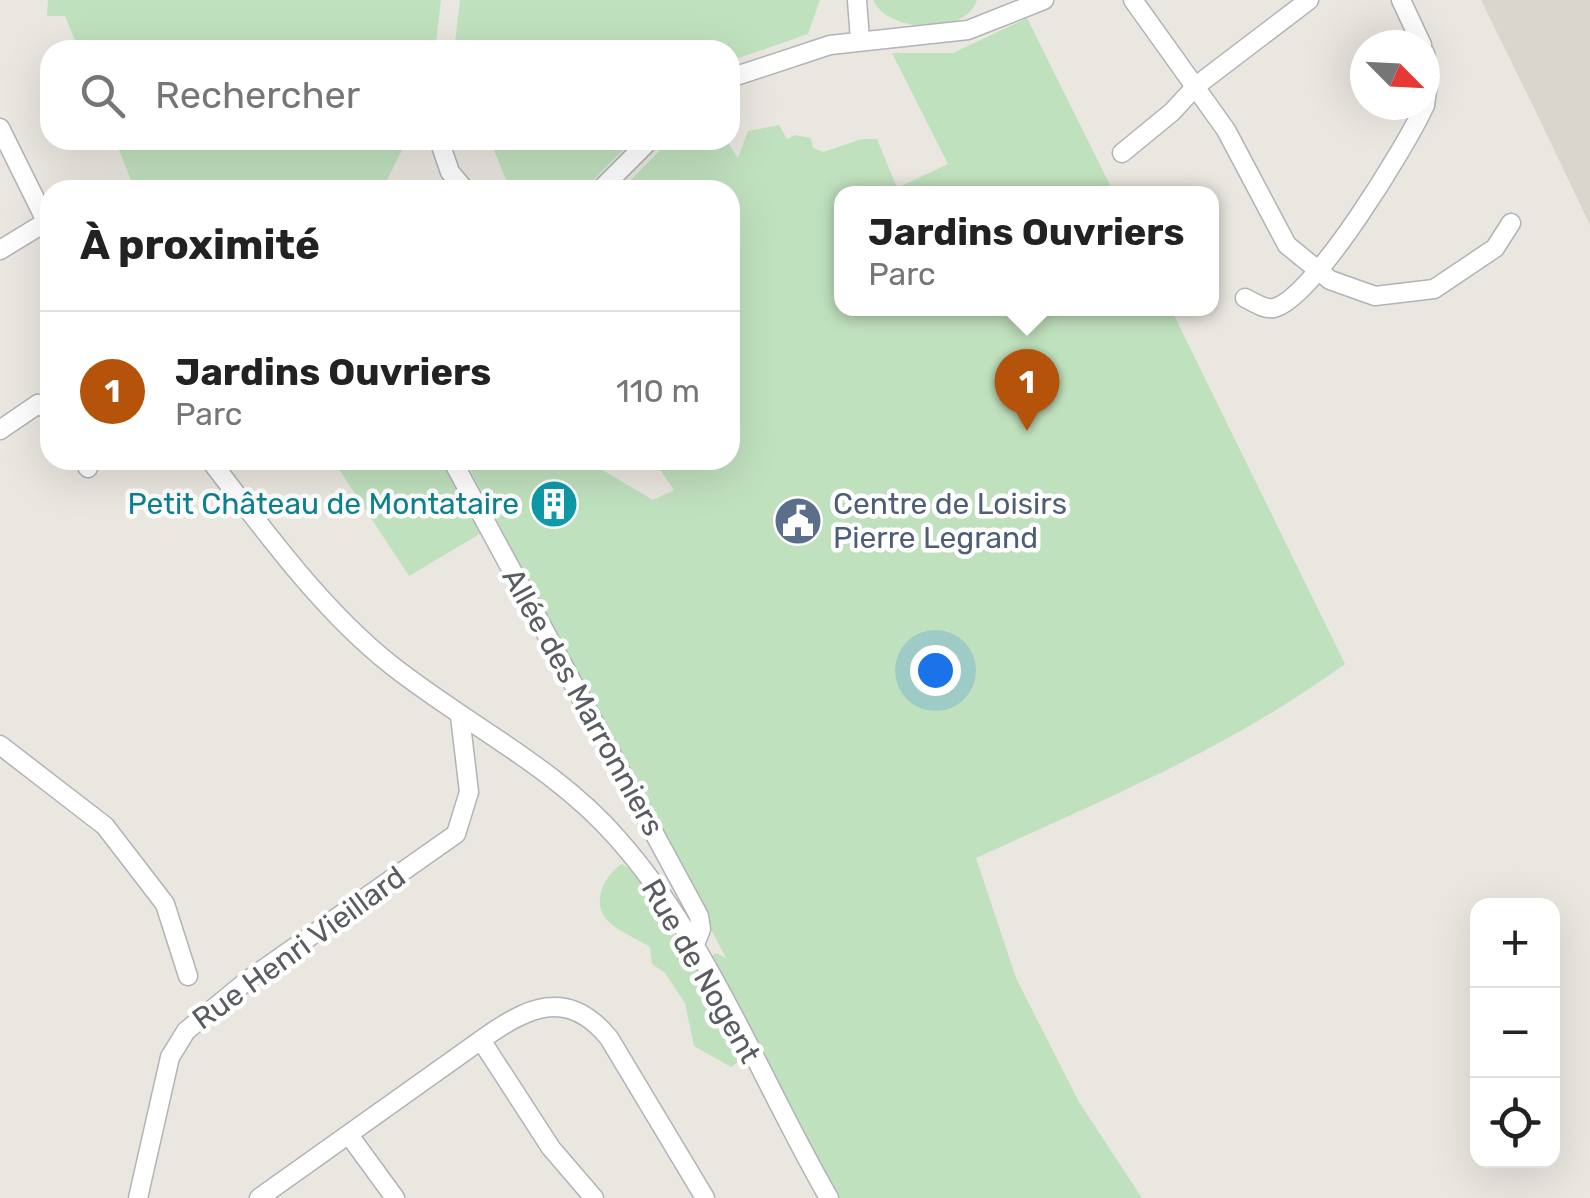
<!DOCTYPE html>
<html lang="fr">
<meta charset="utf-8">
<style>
:root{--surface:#fff;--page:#f2f2f2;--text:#222;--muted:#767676;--line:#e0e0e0;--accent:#b45309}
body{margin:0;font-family:Rubik,sans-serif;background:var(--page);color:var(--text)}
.controls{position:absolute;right:30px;bottom:30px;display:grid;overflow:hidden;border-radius:20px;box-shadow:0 10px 40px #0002}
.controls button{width:90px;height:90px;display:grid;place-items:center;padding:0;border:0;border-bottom:2px solid var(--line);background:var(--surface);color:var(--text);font:50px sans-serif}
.compass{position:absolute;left:1350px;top:30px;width:90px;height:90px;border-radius:50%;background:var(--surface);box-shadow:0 10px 40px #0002;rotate:114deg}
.you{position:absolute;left:935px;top:670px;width:35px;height:35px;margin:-25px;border:8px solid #fff;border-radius:50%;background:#1a73e8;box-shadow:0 0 0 15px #1a73e833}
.badge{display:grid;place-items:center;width:65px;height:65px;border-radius:50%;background:var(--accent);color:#fff;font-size:32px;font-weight:700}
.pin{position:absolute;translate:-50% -82px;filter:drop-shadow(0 2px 5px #0008)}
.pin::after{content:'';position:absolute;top:52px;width:35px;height:30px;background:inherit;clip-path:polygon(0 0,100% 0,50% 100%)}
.popup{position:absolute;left:834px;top:186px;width:385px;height:130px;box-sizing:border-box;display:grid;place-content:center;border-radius:20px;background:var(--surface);filter:drop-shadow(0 2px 8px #0005);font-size:32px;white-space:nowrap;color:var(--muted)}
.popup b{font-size:38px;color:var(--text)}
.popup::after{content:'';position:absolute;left:50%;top:100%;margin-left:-20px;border:20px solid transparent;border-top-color:var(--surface)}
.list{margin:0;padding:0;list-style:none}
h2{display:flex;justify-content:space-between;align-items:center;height:130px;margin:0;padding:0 40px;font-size:42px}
h2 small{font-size:32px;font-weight:400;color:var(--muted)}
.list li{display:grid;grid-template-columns:65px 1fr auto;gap:30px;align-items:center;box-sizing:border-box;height:160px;padding:0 40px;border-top:2px solid var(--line)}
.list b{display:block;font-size:38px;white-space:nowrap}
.list p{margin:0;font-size:32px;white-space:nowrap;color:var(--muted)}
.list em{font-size:32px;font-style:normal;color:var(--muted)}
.icon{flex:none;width:55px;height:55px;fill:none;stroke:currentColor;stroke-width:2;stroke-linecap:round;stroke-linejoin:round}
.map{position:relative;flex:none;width:1590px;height:1198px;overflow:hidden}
.search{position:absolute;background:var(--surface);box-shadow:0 10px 40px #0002;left:40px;top:40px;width:700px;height:110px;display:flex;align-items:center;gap:25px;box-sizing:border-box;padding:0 35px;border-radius:30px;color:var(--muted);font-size:38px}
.panel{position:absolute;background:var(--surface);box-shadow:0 10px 40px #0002;left:40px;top:180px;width:700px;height:290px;border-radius:30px}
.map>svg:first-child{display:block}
.education{fill:#dad6ce}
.green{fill:#c0e1be}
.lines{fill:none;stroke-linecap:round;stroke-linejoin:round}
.minor-casing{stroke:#b0b3b7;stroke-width:21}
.minor{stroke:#fff;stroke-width:18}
.labels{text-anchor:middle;stroke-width:9;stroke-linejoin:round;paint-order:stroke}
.culture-label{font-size:30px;fill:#0d838f;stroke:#fff;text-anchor:end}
.service-label{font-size:30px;fill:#4e5e75;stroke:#fff;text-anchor:start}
.street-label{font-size:30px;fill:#595c60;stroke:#fff}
</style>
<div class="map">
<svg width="1590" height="1198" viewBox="0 0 1590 1198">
<rect width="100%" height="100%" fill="#eae7e0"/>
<!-- education -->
<path class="education" d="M1481 0H1590V225L1536 112Z"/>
<!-- green -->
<g class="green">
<path d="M48 0H441L435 50H79L65 16H47Z"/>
<path d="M460 0H820L808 34 730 61V50H454Z"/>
<path d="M873 0H977C967 35 888 34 873 0Z"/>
<path d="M1027 18 1114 193 842 194V308L1171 309 1345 664C1228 749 1107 798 976 858L1016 978 1079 1102 1142 1198H838L709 958 716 953 726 958 465 460H586L653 500 674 490 653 460H730V190H621L670 140H726L738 158 748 131 779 125 787 139 795 135 811 138 813 148 823 152 862 139H877L897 188 948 164 892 53H953Z"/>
<path d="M115 140H407L382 190H135Z"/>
<path d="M490 140H633L583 190H510Z"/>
<path d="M333 460H444L483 532 409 576Z"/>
<path d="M622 864 635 872C660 910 739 1024 737 1063L731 1067 694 1046 685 1003 665 973 652 964 650 947C638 939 617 931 608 921 590 903 605 874 622 864Z"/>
</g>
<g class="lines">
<!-- minor casing -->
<g class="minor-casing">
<g id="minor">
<path d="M857 0 860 40"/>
<path d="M1133 0 1226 130 1287 245 1330 280 1375 296 1434 289 1495 248 1511 223"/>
<path d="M1401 0 1422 45"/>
<path d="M1425 53 1429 78 1425 105"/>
<path d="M730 78 830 45 968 30 1044 0"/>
<path d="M0 128 50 229"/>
<path d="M439 140 450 172 465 190"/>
<path d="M1122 153 1172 112 1196 86 1309 0"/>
<path d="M600 190 650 140"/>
<path d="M0 250 46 222"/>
<path d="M1245 298C1254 302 1264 310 1274 308 1314 298 1407 145 1425 105"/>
<path d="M0 430 38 404 50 411"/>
<path d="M83 460 88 468"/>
<path d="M210 460C264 530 321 609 390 664 464 723 556 767 618 839 710 943 760 1079 829 1198"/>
<path d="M452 460 699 916 701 929 694 947"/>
<path d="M0 745 105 826 165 904 188 976"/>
<path d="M481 1040C526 1008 567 986 609 1038L705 1198"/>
<path d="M349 1135 395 1198"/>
<path d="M138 1198 170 1057 186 1031 248 980 456 834 469 792 460 716"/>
<path d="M259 1198 481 1040 551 1148 594 1198"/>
</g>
</g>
<!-- minor -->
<use href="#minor" class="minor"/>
</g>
<!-- icons -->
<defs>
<g id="building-disc" transform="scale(2.5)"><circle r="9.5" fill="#0f9aa8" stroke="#fff"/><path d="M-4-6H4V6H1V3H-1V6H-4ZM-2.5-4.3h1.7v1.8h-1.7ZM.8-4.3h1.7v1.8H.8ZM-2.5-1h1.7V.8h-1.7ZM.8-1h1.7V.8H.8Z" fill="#fff"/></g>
<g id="civic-disc" transform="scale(2.5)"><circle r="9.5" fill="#5c6f8a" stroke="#fff"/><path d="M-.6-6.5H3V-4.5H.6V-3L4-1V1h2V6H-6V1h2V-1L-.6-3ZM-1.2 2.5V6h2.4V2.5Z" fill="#fff"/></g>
</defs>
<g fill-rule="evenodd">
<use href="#building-disc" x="554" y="504"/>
<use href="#civic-disc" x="798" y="521"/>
</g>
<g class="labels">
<!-- culture labels -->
<g class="culture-label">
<text x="519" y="514">Petit Château de Montataire</text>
</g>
<!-- service labels -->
<g class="service-label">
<text x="833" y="514">Centre de Loisirs<tspan x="833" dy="34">Pierre Legrand</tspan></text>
</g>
<!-- street labels -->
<g class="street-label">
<text transform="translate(583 702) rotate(61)" y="10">Allée des Marronniers</text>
<text transform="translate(299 948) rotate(-36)" y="10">Rue Henri Vieillard</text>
<text transform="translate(701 971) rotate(60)" y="10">Rue de Nogent</text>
</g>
</g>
</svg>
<div class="controls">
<button>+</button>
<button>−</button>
<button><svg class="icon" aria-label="locate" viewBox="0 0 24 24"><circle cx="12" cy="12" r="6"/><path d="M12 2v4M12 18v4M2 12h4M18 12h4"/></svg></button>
</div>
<svg class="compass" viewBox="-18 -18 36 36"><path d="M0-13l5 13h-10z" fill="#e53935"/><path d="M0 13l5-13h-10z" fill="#767676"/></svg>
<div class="you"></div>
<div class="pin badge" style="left:1027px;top:431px">1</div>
<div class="popup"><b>Jardins Ouvriers</b>Parc</div>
<div class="search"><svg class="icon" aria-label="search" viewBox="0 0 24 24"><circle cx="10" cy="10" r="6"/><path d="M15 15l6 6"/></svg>Rechercher</div>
<section class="panel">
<h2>À proximité<small></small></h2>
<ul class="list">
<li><span class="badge">1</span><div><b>Jardins Ouvriers</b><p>Parc</p></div><em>110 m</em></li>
</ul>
</section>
</div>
